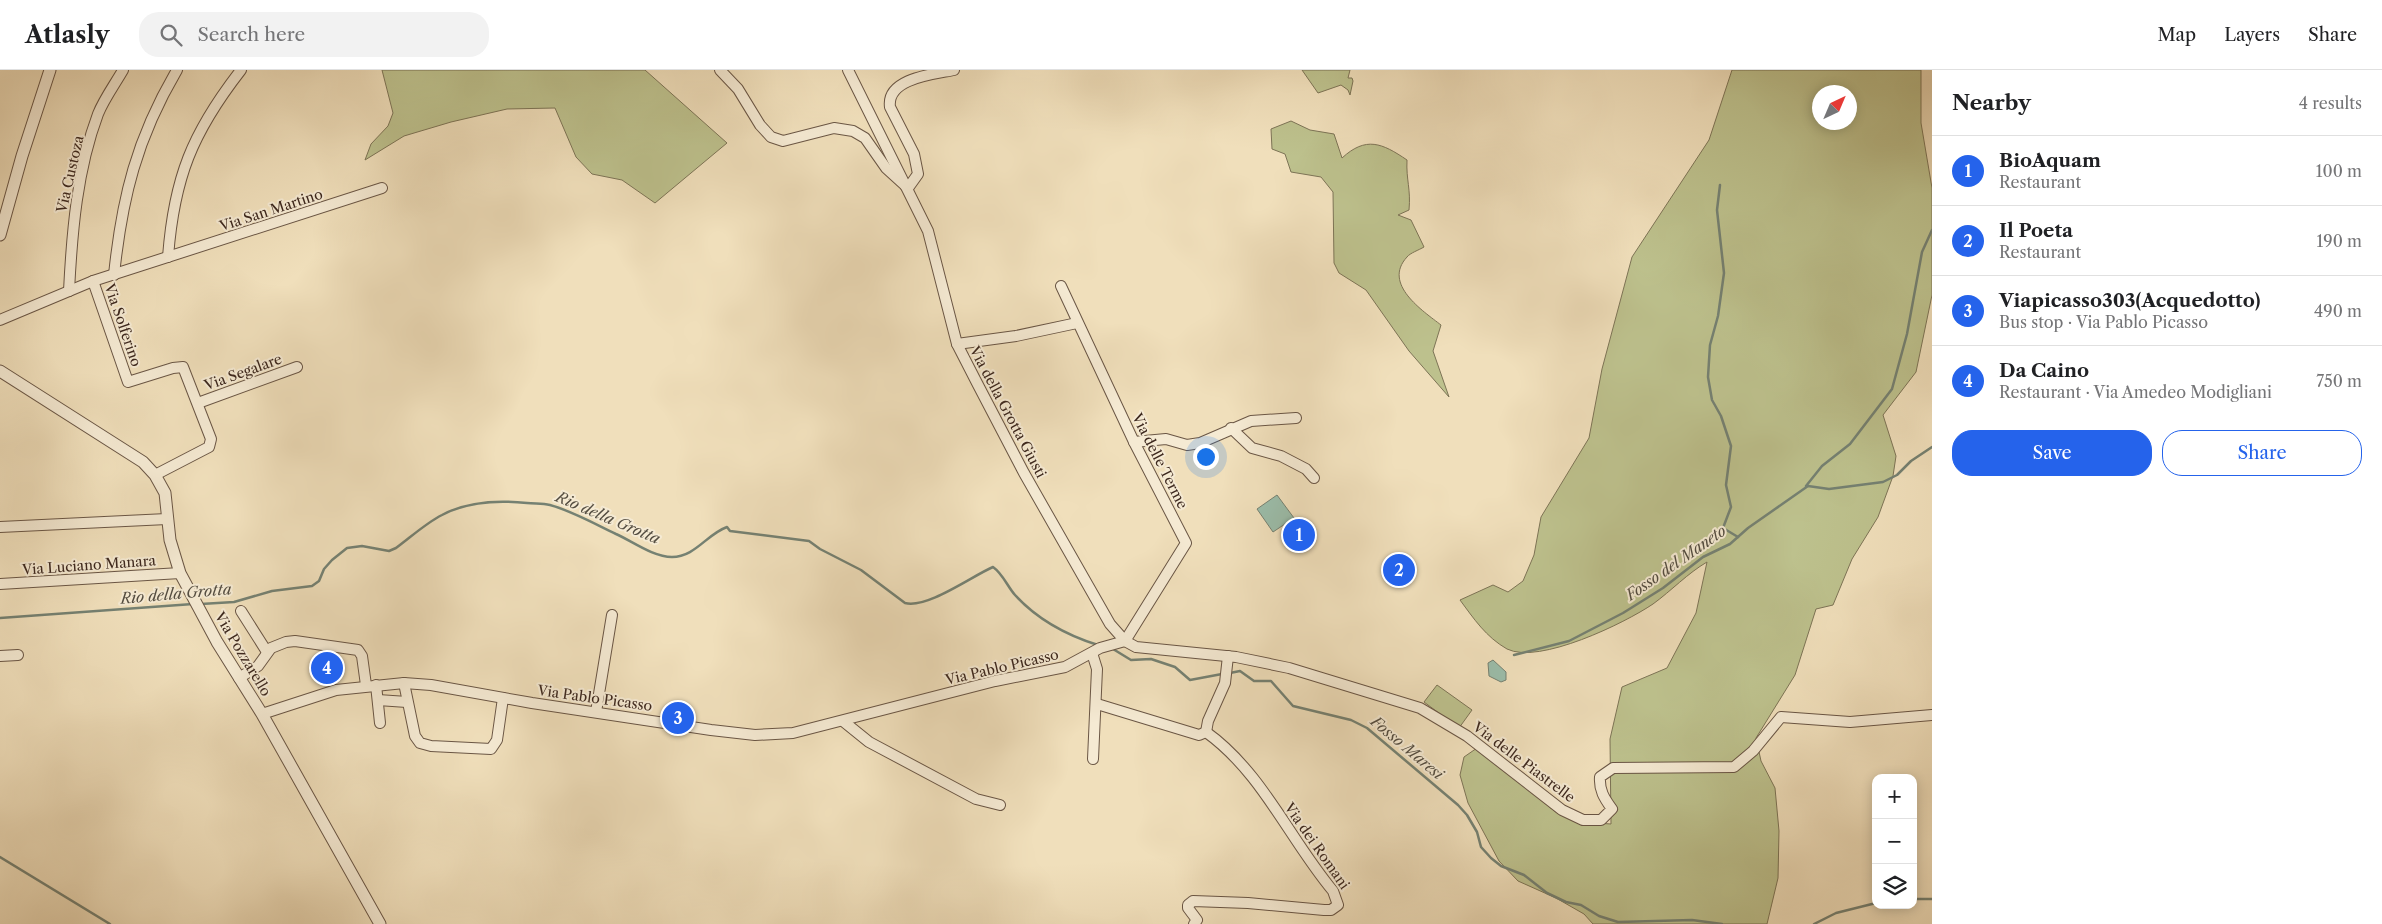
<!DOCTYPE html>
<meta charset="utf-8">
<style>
:root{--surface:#fff;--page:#f2f2f2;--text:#202124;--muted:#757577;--line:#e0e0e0;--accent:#2563eb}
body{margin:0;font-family:"Libre Caslon Text",serif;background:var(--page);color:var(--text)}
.controls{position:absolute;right:15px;bottom:15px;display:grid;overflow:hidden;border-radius:10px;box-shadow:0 2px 12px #0003}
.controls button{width:45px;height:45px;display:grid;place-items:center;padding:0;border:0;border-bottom:1px solid var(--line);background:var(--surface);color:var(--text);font:25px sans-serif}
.compass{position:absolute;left:1812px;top:15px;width:45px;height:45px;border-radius:50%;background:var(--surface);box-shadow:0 2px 12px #0003;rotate:44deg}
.you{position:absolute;left:1205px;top:386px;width:18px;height:18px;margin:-12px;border:4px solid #fff;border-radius:50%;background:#1a73e8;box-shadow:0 0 0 8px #1a73e833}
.badge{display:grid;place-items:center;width:32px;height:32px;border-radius:50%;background:var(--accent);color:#fff;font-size:16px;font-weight:700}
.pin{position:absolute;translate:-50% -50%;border:2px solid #fff;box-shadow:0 1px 5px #0006}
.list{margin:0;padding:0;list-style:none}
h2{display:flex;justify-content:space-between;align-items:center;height:65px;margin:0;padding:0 20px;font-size:21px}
h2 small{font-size:16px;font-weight:400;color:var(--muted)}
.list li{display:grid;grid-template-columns:32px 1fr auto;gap:15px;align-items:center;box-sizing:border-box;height:70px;padding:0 20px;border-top:1px solid var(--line)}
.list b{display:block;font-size:19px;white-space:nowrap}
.list p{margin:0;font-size:16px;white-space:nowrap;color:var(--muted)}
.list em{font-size:16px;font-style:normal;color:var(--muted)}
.actions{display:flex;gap:10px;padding:15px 20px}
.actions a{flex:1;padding:11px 0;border:1px solid var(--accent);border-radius:20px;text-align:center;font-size:18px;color:var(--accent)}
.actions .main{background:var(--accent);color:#fff}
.icon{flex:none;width:28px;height:28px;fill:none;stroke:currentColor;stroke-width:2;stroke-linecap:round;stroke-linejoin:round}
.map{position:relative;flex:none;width:1932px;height:854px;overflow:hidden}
header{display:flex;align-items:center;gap:30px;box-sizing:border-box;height:70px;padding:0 25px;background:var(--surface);border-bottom:1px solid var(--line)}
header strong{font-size:24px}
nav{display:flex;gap:28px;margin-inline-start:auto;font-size:18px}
.search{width:350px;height:45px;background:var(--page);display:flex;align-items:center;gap:12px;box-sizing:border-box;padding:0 18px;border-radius:20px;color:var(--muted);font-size:19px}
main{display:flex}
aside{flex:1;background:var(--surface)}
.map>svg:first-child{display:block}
.green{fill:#bdc18d;stroke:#7d7456;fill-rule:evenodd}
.water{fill:#9bbdaa;stroke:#758172}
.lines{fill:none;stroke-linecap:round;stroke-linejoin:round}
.stream{stroke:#758172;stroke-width:2.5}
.minor-casing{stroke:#6a5645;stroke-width:12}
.tertiary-casing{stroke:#6a5645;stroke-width:13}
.minor{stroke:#f5ead3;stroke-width:10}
.tertiary{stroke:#f5ead3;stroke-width:11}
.labels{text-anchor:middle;stroke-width:4;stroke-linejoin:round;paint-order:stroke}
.street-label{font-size:14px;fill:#3d281e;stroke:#f5ead3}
.water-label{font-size:15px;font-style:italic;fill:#544d41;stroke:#f5ead3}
</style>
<header>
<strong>Atlasly</strong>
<div class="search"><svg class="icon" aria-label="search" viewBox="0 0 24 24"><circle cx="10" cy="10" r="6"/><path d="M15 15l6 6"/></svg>Search here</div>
<nav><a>Map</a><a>Layers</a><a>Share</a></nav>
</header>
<main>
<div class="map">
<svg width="1932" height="854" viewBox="0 0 1932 854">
<rect width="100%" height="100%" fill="#f0dfbb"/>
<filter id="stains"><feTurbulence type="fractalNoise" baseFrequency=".004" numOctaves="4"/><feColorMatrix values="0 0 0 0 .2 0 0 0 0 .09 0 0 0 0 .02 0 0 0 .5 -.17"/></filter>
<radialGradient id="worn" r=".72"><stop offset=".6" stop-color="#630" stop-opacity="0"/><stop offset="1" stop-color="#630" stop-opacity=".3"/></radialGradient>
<!-- green -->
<g class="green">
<path d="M382 0H645L727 73 655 133 622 110 592 104 576 87 555 38 507 39 451 52 404 66 365 90 371 74 388 56 393 43Z"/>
<path d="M1302 0H1350L1348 8H1352L1353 11 1350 25 1348 20 1341 15 1318 23Z"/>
<path d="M1732 0H1921V53L1932 118V225L1916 302 1883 345 1896 386 1893 406 1878 447 1852 489 1833 535 1816 539 1795 605 1756 668 1761 691 1775 718 1779 761 1778 808 1767 854H1593L1584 844 1556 828 1518 811 1499 791 1468 733 1460 705 1464 687 1477 678 1557 743 1581 752 1611 754 1610 669 1622 617 1667 598 1696 543 1707 492C1688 503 1671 521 1653 534 1625 553 1539 595 1507 579 1486 567 1474 549 1460 530L1493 515 1508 522 1523 511 1534 485 1541 447 1589 368 1602 299 1632 187 1709 70ZM1820 22H1850V52H1820Z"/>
<path d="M1291 51 1310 60 1334 64 1342 88C1366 66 1382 73 1407 90 1406 110 1411 119 1409 140L1398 145 1411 150 1424 177C1419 180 1410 183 1407 187 1382 214 1423 241 1441 255L1433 281 1449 327 1409 281 1366 220 1339 203 1334 193 1333 122 1321 107 1291 102 1285 84 1272 79 1271 59Z"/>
<path d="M1437 615 1472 640 1459 658 1424 632Z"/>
</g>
<!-- water -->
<g class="water">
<path d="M1277 425 1294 448 1273 462 1257 439Z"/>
<path d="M1493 590 1506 602V610L1501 612 1489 606 1488 593Z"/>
</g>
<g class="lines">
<!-- stream -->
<g class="stream">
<path d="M1720 115 1717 140 1724 203 1718 246 1710 275 1708 307 1712 330 1721 346 1731 376 1726 415 1731 437 1723 458 1738 467"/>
<path d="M1806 416 1822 396 1850 374 1892 319 1907 264 1922 182 1932 160"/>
<path d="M201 534 234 532 272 521 312 516 319 511 324 499 332 490 347 478 362 476 389 481 396 478C411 467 426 453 442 445 468 431 499 430 527 433 535 434 542 433 550 435 572 441 595 454 616 464 632 471 653 487 672 487 695 487 707 464 727 457L730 461 809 471 820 479 861 500 905 533C927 539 972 506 993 497 1003 504 1007 516 1015 525 1037 549 1066 565 1098 575"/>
<path d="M0 548 193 534"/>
<path d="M1113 579 1131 590 1151 589 1175 597 1190 610 1222 604"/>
<path d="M1514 585 1569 571 1623 543 1663 518 1703 487 1730 474 1748 458 1808 416 1829 419 1883 412 1897 405 1911 391 1932 377"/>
<path d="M1230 603 1240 601 1254 611H1271L1293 636 1351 650 1367 658 1458 735 1467 745 1477 762 1481 777 1491 788 1501 796 1524 805 1547 823 1566 832 1581 835 1599 846 1618 852 1692 850 1722 854"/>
<path d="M0 787 110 854"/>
<path d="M1913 829H1932"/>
<path d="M1814 854 1836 843 1876 833"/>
</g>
<!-- minor casing -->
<g class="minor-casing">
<g id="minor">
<path d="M720 0 738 19 760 55 771 67 783 71 834 58 853 61 865 68 886 98 908 118 918 104 914 84 890 37C886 8 935 4 954 0"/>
<path d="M848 0 928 161 957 274 977 313 1024 403 1110 554 1125 571 1136 577 1236 587 1289 598 1420 638 1467 666 1562 740 1583 750H1601L1612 739C1604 728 1599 720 1600 707L1613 698 1734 697 1753 681 1781 647 1850 652 1932 645"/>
<path d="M168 187C174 108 192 63 241 0"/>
<path d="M114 205C122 127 137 68 177 0"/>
<path d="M93 211 128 312 173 298 183 297 211 369 209 377 155 405"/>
<path d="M1061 216 1134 372 1186 473 1125 571"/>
<path d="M69 221C72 161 77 100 98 44 104 29 115 14 123 0"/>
<path d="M0 250 93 211 382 118"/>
<path d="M957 274 1016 266 1077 253"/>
<path d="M198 333 297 297"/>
<path d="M1231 358 1252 378 1281 386 1306 399 1314 408"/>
<path d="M1134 372 1166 369 1187 375 1200 373 1251 351 1296 348"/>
<path d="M0 457 167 449"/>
<path d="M0 514 180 503"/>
<path d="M241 541 267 582"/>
<path d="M1092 583 1097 599 1093 689"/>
<path d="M0 586 18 585"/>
<path d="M239 608 258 596 271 578 286 572 295 571 358 580 362 586 366 615"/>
<path d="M404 613 415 666 420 673 431 676 491 679 497 670 503 628"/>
<path d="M376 615 380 653"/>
<path d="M378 630 407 632"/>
<path d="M1097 634 1199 665 1206 662"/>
<path d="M596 642 612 545"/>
<path d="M262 644 336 620 404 613 431 615 532 633 711 660 755 665 793 663 995 611 1065 597 1100 578 1125 571"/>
<path d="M843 651 869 672 976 729 1000 735"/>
<path d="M1206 662 1208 651 1225 613 1228 586"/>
<path d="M1194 854 1197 850 1188 838V835L1193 831 1248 833 1324 840H1331L1338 835 1333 821C1290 770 1262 702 1206 662"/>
</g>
</g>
<!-- tertiary casing -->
<g class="tertiary-casing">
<g id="tertiary">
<path d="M0 165 22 86 50 0"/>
<path d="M0 301 143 392 155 405 165 423 170 470 180 503 217 572 262 644 380 854"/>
</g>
</g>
<!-- minor -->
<use href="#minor" class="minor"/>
<!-- tertiary -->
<use href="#tertiary" class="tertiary"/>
</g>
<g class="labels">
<!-- street labels -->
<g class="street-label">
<text transform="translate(70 104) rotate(-77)" y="5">Via Custoza</text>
<text transform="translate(271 140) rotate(-18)" y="5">Via San Martino</text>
<text transform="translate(123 255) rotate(71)" y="5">Via Solferino</text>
<text transform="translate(243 302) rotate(-20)" y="5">Via Segalare</text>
<text transform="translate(1008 342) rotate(62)" y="5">Via della Grotta Giusti</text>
<text transform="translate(1160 391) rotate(63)" y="5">Via delle Terme</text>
<text transform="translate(89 495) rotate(-4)" y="5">Via Luciano Manara</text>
<text transform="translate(243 584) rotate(59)" y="5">Via Pozzarello</text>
<text transform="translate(1002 597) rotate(-13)" y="5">Via Pablo Picasso</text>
<text transform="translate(595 628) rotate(8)" y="5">Via Pablo Picasso</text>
<text transform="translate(1524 692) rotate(37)" y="5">Via delle Piastrelle</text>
<text transform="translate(1317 776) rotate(55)" y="5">Via dei Romani</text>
</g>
<!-- water labels -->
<g class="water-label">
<text transform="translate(608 448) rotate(23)" y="5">Rio della Grotta</text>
<text transform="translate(1676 493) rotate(-35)" y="5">Fosso del Maneto</text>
<text transform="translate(176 524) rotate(-5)" y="5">Rio della Grotta</text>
<text transform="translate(1407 678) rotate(40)" y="5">Fosso Maresi</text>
</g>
</g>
<rect width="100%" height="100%" filter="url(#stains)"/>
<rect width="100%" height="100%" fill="url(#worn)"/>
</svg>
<div class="controls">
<button>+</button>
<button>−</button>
<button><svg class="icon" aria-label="layers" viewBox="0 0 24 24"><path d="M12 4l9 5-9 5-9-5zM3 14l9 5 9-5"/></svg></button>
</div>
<svg class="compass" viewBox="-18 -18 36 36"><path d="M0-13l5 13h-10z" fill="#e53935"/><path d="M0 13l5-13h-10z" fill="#757577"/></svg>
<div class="you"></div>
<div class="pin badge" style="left:1299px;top:465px">1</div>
<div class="pin badge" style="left:1399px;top:500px">2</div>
<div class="pin badge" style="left:678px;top:648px">3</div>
<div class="pin badge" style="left:327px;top:598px">4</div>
</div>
<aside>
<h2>Nearby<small>4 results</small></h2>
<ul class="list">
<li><span class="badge">1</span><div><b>BioAquam</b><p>Restaurant</p></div><em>100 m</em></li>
<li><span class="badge">2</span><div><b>Il Poeta</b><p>Restaurant</p></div><em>190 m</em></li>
<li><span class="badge">3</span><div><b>Viapicasso303(Acquedotto)</b><p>Bus stop · Via Pablo Picasso</p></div><em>490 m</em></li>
<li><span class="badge">4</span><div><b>Da Caino</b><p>Restaurant · Via Amedeo Modigliani</p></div><em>750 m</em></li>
</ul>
<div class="actions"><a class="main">Save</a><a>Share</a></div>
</aside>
</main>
